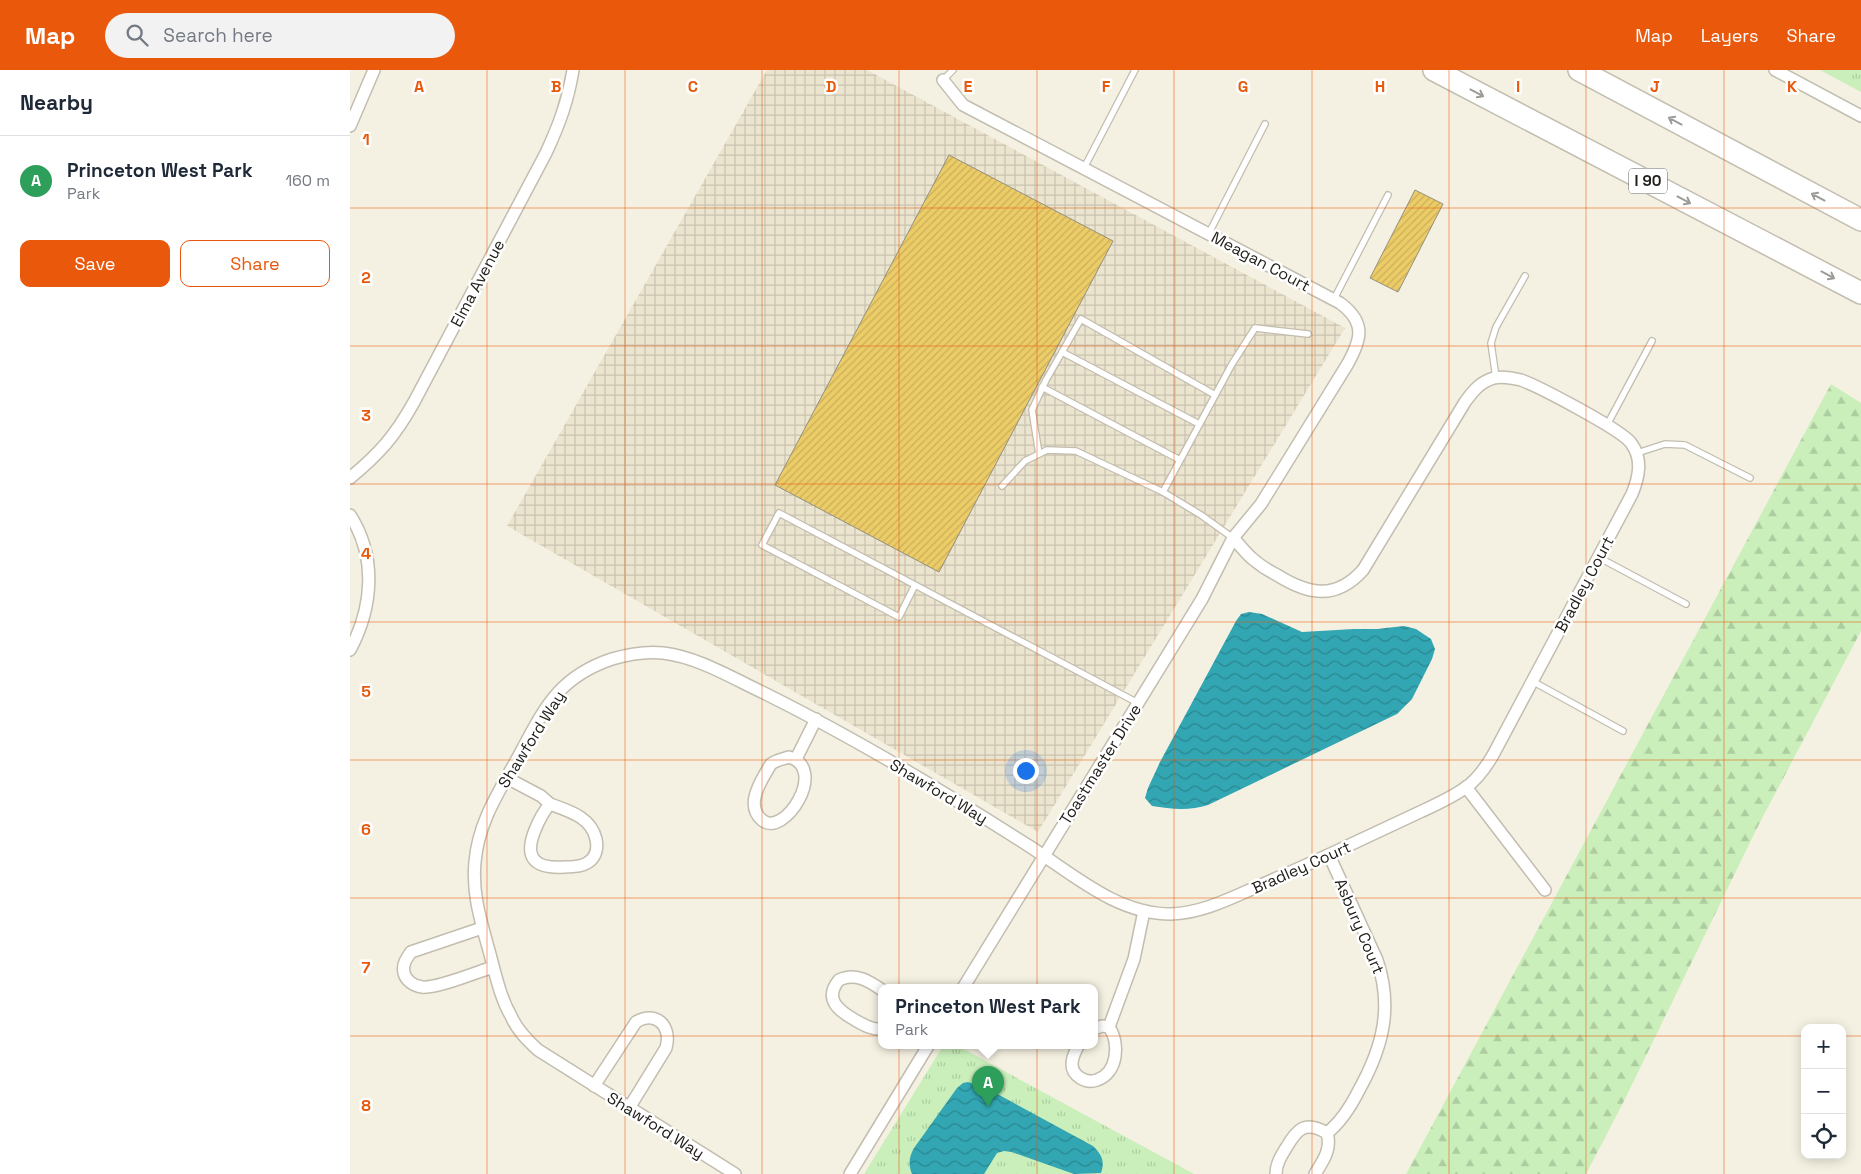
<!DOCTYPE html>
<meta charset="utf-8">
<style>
:root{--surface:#fff;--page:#f2f2f3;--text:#1f2937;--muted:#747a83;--line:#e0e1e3;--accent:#ea580c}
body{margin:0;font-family:"Space Grotesk",sans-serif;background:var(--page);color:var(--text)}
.controls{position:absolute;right:15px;bottom:15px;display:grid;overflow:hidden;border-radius:10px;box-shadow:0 2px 12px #0003}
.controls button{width:45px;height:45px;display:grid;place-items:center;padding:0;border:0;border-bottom:1px solid var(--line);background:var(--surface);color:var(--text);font:25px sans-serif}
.you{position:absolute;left:675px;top:700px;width:18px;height:18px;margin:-12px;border:4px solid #fff;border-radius:50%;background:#1a73e8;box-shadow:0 0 0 8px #1a73e833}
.badge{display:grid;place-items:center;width:32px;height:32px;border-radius:50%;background:var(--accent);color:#fff;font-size:16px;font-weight:700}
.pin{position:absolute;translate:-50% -41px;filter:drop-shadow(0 1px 2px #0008)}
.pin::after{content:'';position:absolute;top:26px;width:18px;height:15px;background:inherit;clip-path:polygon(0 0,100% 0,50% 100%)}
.popup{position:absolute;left:528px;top:914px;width:220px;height:65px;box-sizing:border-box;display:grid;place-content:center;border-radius:10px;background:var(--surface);filter:drop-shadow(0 1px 4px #0005);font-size:16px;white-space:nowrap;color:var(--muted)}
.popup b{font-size:19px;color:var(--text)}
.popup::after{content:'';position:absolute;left:50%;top:100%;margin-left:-10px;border:10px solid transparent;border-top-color:var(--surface)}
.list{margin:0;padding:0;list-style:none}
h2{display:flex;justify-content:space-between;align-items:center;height:65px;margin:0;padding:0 20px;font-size:21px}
h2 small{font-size:16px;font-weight:400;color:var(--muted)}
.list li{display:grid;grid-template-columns:32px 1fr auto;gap:15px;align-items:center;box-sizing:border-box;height:90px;padding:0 20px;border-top:1px solid var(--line)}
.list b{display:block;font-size:19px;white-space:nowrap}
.list p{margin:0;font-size:16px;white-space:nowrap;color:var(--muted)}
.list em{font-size:16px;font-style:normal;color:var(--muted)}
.actions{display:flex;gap:10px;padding:15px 20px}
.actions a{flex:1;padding:11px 0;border:1px solid var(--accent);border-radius:10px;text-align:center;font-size:18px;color:var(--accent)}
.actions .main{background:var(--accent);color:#fff}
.icon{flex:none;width:28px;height:28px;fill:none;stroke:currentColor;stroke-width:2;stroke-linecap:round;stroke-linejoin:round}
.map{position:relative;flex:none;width:1511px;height:1104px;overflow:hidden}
header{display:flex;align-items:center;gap:30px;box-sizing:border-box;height:70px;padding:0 25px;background:var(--accent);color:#fff}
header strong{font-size:24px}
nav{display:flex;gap:28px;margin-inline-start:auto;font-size:18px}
.search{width:350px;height:45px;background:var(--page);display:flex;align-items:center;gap:12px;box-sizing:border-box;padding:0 18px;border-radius:28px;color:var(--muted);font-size:19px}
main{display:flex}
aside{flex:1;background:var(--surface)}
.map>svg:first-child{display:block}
.industrial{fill:url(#industrial-grid)}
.forest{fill:url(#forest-firs)}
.park{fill:url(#park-tufts)}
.water{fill:url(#water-waves)}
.building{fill:url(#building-hatch);stroke:#938f81}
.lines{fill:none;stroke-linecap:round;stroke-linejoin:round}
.lane-casing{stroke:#c2bdaf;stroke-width:8}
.street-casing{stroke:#c2bdaf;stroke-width:14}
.highway-casing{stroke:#c2bdaf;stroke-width:24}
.lane{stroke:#fff;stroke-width:5.5}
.street{stroke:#fff;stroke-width:11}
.highway{stroke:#fff;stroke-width:21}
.oneway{stroke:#9c9b98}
.grid{fill:none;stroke:#e8590c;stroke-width:1;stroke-opacity:0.55}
.labels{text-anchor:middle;stroke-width:5;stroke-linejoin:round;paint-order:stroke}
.shield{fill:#fff;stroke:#64635f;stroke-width:1}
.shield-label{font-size:15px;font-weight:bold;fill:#22201b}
.street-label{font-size:16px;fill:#22201b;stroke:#fff}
.grid-label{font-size:16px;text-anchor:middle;font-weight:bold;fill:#e8590c;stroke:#fff;stroke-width:5;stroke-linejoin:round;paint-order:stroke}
</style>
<header>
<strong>Map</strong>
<div class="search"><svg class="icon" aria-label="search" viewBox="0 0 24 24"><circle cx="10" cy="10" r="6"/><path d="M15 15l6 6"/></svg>Search here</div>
<nav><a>Map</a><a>Layers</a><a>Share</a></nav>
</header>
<main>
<aside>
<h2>Nearby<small></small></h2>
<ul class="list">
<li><span class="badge" style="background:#2e9e5b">A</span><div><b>Princeton West Park</b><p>Park</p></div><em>160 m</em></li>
</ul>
<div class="actions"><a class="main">Save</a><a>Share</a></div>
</aside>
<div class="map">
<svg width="1511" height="1104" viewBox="0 0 1511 1104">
<defs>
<pattern id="industrial-grid" width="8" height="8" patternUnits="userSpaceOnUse" patternTransform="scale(1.25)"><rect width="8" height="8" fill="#ebe4ce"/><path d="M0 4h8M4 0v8" fill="none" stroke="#c9c3b0"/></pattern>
<pattern id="forest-firs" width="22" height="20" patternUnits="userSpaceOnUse" patternTransform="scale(1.25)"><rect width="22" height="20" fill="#caefbb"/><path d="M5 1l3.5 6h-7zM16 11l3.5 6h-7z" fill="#adcda0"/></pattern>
<pattern id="park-tufts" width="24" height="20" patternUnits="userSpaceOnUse" patternTransform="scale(1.25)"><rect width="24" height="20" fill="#caefbb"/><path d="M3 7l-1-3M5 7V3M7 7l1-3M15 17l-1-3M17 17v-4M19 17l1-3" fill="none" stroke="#adcda0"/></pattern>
<pattern id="water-waves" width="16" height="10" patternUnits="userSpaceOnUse" patternTransform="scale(1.25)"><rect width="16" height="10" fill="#32a6b2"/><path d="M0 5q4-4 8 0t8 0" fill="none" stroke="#2a8790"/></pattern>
<pattern id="building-hatch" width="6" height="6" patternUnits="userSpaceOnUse" patternTransform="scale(1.25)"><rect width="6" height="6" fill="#eccc67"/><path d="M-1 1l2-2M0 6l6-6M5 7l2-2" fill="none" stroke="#caaf59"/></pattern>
</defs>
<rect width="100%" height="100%" fill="#f5f1e2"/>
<!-- industrial -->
<path class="industrial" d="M417 0H517L995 258 688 762 157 456Z"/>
<!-- forest -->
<path class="forest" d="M1481 314 1511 333V561L1408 756 1273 1033 1236 1104H1056Z"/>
<!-- park -->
<g class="park">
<path d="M1470 0H1511V22Z"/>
<path d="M593 976H608L844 1104H514Z"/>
</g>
<!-- water -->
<g class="water">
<path d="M899 542 912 544 952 562 1004 559H1027L1054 556 1066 559 1081 569 1085 579 1082 589 1062 629 1047 644 858 735C840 741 820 739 802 736L795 728 798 718 810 692 886 551 891 544Z"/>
<path d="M618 1012 640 1020 743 1076C752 1085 755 1091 751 1103L724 1104 662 1082 654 1081 647 1083 634 1104H562C558 1094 559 1087 564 1078L607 1018 613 1013Z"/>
</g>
<!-- building -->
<g class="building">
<path d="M599 85 763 171 589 502 425 415Z"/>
<path d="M1065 120 1093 134 1048 222 1020 208Z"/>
</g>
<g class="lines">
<!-- lane casing -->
<g class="lane-casing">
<g id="lane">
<path d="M593 10 603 0"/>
<path d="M734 98 785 0"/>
<path d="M859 163 915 54"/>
<path d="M984 229 1038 125"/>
<path d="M712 282 849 354"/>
<path d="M1146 308 1141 273 1146 257 1175 206"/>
<path d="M692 317 830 390"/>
<path d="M1257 355 1302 271"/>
<path d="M1287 383 1315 374 1335 375 1400 408"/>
<path d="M689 384 682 340 696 310 731 249 865 325"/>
<path d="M652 416 675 391 697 380 726 381 813 422 851 445 883 468"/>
<path d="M813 422 882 294 905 258 958 264"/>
<path d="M1248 487 1336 534"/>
<path d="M565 515 549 547 412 475 429 443 788 633"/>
<path d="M1182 611 1273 661"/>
</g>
</g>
<!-- street casing -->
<g class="street-casing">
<g id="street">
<path d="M1425 0 1511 46"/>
<path d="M593 10 613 35 990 233C1017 253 1011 270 997 295L911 434 883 468 852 529 613 918"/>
<path d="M0 56 24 0"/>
<path d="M0 408C30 383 45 366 64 332L196 83C209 55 218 31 223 0"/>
<path d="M0 445C27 487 23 537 0 580"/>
<path d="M439 687C479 698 434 769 412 750 397 737 407 718 415 704 417 701 419 697 421 694 426 690 433 689 439 687Z"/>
<path d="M446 689 466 649"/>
<path d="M157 708 191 726 200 734"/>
<path d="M1116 717 1195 820"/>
<path d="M200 734C219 741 241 747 246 769 248 778 246 788 237 793 231 797 222 797 215 797 186 799 173 789 185 760 189 750 193 742 200 734Z"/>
<path d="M132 858 61 882C56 889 52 895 54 903 56 911 64 916 72 917 86 919 127 902 143 897"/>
<path d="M532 920C519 911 505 902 489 910 473 929 489 941 505 950 514 955 522 960 532 959"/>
<path d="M759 957 784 889 794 841"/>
<path d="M728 976C725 982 722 987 722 994 722 1006 736 1014 747 1010 768 1003 770 973 759 957L752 956 744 959"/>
<path d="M244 1016 286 952C306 940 322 956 316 978L279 1038"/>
<path d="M977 1063C991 1052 1001 1036 1009 1020 1033 977 1043 937 1027 890L979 785"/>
<path d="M385 1104 188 980C177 970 167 960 161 946 149 925 145 901 138 877 130 848 122 822 125 792 128 756 145 728 162 698 191 647 202 609 262 589 279 584 295 581 313 583 348 587 382 608 414 623 505 668 593 721 679 776 723 804 766 844 821 844 853 843 883 827 911 815 938 803 964 792 991 779 1017 767 1044 754 1070 742 1085 735 1101 728 1115 718 1127 710 1136 697 1143 685L1282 424C1289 407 1293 389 1281 373 1272 360 1188 316 1171 310 1163 308 1152 306 1144 308 1130 312 1123 321 1115 332L1013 500C986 530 959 525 927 505 919 501 911 496 904 490 896 484 890 475 883 468"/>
<path d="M500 1104 578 976"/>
<path d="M926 1104C926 1094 931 1086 936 1078 947 1059 955 1050 977 1063 982 1079 973 1091 965 1104"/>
</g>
</g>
<!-- highway casing -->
<g class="highway-casing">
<g id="highway">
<path d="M1084 0 1511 223"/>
<path d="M1229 0 1511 150"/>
</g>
</g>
<!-- lane -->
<use href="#lane" class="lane"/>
<!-- street -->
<use href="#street" class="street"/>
<!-- highway -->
<use href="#highway" class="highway"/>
</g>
<!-- one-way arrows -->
<defs><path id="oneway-shaft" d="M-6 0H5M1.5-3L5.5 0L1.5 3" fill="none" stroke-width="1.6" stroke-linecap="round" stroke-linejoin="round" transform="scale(1.25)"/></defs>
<g class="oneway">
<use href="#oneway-shaft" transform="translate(1127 23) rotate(28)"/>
<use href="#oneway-shaft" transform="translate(1325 51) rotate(-152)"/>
<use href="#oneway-shaft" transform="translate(1468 127) rotate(-152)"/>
<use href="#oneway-shaft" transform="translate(1334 130) rotate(28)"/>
<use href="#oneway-shaft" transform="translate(1478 205) rotate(28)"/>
</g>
<!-- grid -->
<path class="grid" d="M137 0V1104M275 0V1104M412 0V1104M549 0V1104M687 0V1104M824 0V1104M962 0V1104M1099 0V1104M1236 0V1104M1374 0V1104M0 138H1511M0 276H1511M0 414H1511M0 552H1511M0 690H1511M0 828H1511M0 966H1455M1492 966H1511"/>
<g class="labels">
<!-- shield labels -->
<rect class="shield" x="1279" y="98.5" width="38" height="25" rx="4"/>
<g class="shield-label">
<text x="1298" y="116">I 90</text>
</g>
<!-- street labels -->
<g class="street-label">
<text transform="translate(911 191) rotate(28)" y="6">Meagan Court</text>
<text transform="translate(127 213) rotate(-62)" y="6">Elma Avenue</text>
<text transform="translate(1234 514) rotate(-62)" y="6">Bradley Court</text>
<text transform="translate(181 669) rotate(-58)" y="6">Shawford Way</text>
<text transform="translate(750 694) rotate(-58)" y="6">Toastmaster Drive</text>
<text transform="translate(589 721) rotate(31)" y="6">Shawford Way</text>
<text transform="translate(951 797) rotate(-24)" y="6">Bradley Court</text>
<text transform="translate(1010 856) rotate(67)" y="6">Asbury Court</text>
<text transform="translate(306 1055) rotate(32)" y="6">Shawford Way</text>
</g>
</g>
<g class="grid-label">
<text x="69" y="22">A</text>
<text x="206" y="22">B</text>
<text x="343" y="22">C</text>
<text x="481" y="22">D</text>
<text x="618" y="22">E</text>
<text x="756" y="22">F</text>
<text x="893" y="22">G</text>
<text x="1030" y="22">H</text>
<text x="1168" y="22">I</text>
<text x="1305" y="22">J</text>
<text x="1442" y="22">K</text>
<text x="16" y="75">1</text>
<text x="16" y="213">2</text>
<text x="16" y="351">3</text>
<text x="16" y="489">4</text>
<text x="16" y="627">5</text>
<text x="16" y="765">6</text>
<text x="16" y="903">7</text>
<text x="16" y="1041">8</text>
</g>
</svg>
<div class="controls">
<button>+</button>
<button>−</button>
<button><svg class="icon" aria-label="locate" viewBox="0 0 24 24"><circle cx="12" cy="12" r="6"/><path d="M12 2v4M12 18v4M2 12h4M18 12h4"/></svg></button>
</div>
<div class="you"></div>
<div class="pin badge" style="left:638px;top:1037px;background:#2e9e5b">A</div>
<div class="popup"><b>Princeton West Park</b>Park</div>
</div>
</main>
